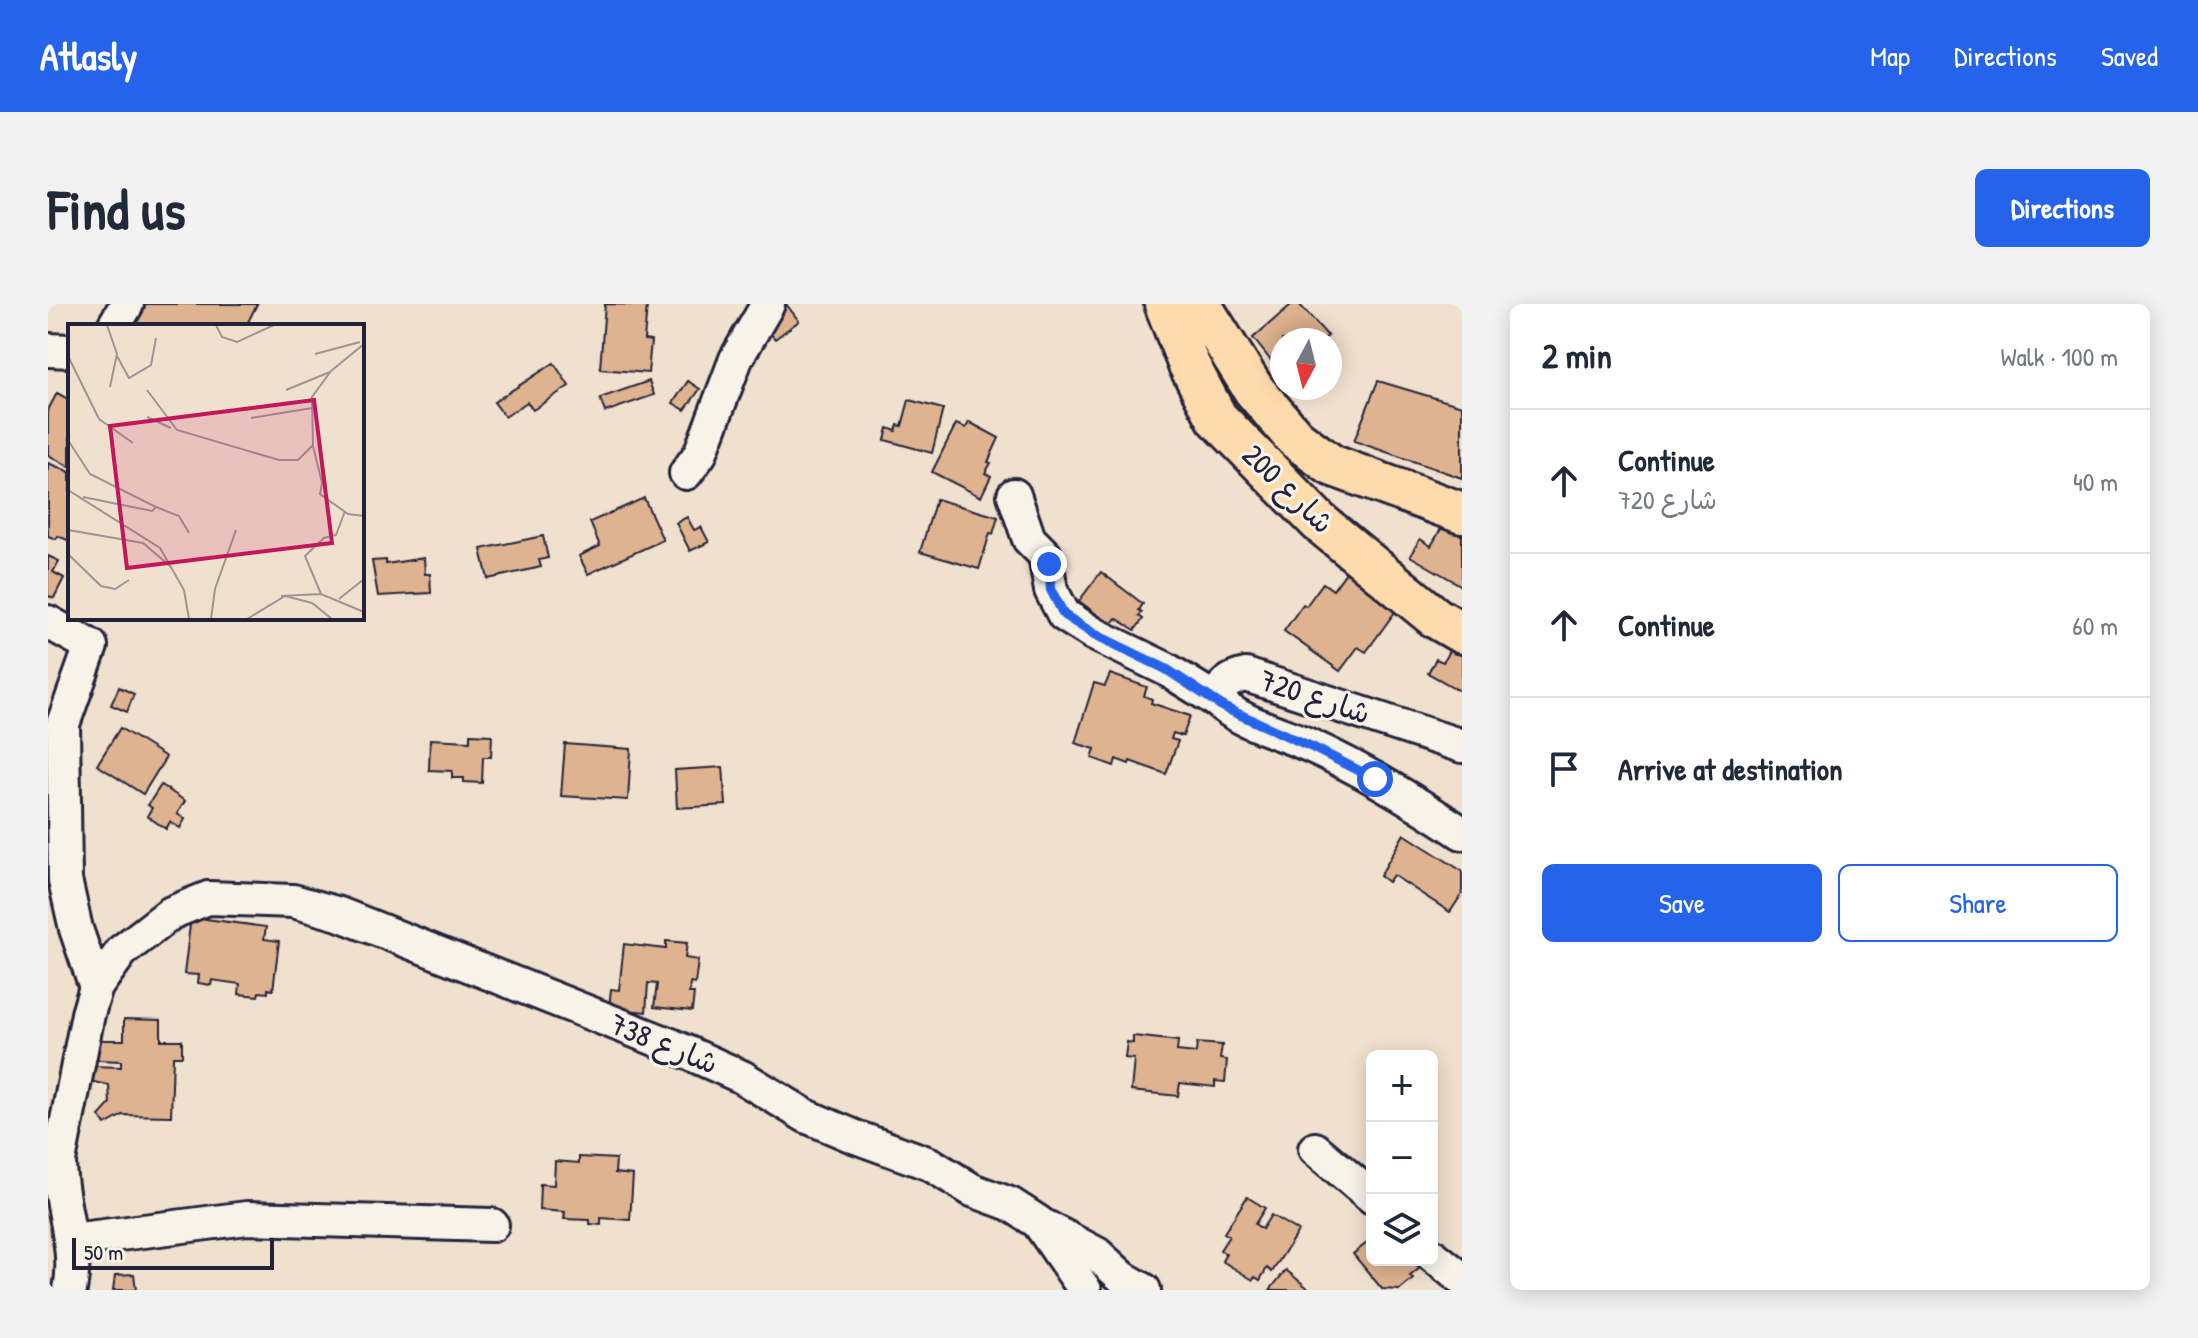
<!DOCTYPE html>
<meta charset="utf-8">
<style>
:root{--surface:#fff;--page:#f2f2f3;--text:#1f2937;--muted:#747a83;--line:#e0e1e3;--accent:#2563eb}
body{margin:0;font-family:"Patrick Hand","Playpen Sans Arabic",sans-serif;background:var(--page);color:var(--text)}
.controls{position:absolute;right:24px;bottom:24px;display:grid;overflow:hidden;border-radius:12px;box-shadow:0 4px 20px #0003}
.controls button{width:72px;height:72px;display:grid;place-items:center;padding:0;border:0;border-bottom:2px solid var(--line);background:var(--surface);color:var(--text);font:40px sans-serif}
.compass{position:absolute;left:1222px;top:24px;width:72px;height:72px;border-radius:50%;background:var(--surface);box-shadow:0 4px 20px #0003;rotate:187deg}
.scale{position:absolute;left:24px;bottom:20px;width:202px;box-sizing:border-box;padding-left:8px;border:4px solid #22223b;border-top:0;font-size:22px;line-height:28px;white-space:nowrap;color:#22223b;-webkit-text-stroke:6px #f7f3e8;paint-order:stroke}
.stop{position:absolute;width:24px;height:24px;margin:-18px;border:6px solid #2563eb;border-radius:50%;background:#fff}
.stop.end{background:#2563eb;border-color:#fff;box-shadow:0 2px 8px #0008}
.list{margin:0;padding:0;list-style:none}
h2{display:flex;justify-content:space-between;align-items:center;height:104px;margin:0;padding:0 32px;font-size:34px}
h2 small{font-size:26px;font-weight:400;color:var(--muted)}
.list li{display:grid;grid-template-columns:52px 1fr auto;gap:24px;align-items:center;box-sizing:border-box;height:144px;padding:0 32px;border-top:2px solid var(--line)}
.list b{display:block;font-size:30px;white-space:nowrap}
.list p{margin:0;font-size:26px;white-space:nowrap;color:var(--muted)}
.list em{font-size:26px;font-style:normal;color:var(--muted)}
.actions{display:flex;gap:16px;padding:24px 32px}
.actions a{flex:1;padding:18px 0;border:2px solid var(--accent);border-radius:12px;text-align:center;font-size:28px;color:var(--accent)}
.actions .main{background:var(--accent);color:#fff}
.icon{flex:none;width:44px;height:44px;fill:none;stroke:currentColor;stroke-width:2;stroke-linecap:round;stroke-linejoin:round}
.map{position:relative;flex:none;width:1414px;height:986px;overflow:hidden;border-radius:12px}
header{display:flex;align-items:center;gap:48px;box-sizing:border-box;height:112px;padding:0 40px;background:var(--accent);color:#fff}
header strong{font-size:38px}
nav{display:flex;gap:44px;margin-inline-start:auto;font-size:28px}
.intro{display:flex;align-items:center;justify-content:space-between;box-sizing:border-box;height:192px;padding:0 48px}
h1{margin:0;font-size:56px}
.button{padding:20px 36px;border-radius:12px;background:var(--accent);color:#fff;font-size:28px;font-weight:700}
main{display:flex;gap:48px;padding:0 48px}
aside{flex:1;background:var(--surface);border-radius:12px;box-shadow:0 4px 20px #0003}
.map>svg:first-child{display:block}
.building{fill:#e0b390;stroke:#22223b;stroke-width:2}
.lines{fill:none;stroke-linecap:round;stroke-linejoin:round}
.minor-casing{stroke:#22223b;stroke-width:38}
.major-casing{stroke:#22223b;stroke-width:46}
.minor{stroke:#f7f3e8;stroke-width:32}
.major{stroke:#fddbac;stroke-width:40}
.route{stroke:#2563eb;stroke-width:10}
.labels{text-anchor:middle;stroke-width:6;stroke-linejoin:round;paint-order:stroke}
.street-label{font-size:30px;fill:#22223b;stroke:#f7f3e8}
.inset-road{fill:none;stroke:#9e9493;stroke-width:2}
.view{fill:#c2185b;fill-opacity:0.15;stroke:#c2185b;stroke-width:4}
.inset-edge{fill:none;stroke:#22223b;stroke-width:4}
</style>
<header>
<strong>Atlasly</strong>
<nav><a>Map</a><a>Directions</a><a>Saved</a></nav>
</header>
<div class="intro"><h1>Find us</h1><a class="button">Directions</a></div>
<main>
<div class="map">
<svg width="1414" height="986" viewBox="0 0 1414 986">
<rect width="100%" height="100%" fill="#f0e0ce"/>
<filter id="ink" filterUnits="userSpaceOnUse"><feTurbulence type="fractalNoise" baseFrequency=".0125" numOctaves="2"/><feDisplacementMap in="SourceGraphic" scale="16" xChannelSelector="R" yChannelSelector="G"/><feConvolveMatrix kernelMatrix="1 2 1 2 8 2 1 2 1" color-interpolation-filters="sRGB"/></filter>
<g filter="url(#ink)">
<!-- building -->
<g class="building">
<path d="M93 0H209L198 22H80Z"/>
<path d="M557 0 599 1 596 36 603 37 600 69 552 65Z"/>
<path d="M734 0H738L751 17 727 35 717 23Z"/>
<path d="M1244 0H1251L1280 32 1274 36H1234V65L1231 67 1205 34Z"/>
<path d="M506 59 521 82 485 106 479 98 457 113 446 98Z"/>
<path d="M601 77 606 91 557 108 552 94Z"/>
<path d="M640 77 652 85 637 106 625 99Z"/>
<path d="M1330 77 1414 102V174L1306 137Z"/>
<path d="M9 89 22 96V163L0 151V106Z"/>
<path d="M861 96 895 105 884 149 837 136 840 124 848 127 850 121 854 122Z"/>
<path d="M921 118 951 134 940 158 943 159 937 169 943 172 933 193 884 168 908 120 918 124Z"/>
<path d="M0 159 22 168V237L10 232 8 235 0 232Z"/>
<path d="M596 194 615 236 540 270 531 252 552 242 542 218Z"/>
<path d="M888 195 950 213 945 230 942 229 931 265 872 248Z"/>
<path d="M1401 211 1414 218V282L1362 252 1372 235 1383 242Z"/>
<path d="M639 213 646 226 653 223 661 238 642 247 628 219Z"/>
<path d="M495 232 500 254 491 256 493 263 440 275 433 245Z"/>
<path d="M0 252 11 257 5 268 16 274 6 294 1 292 0 294Z"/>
<path d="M376 254 377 270H382L383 289 330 292 324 257 338 256V260Z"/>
<path d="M1306 257 1357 294 1318 348 1310 343 1292 367 1236 327 1255 300 1258 302 1275 279 1285 286Z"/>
<path d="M1053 268 1095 300 1091 306 1094 308 1091 312 1095 315 1087 326 1068 314 1063 321 1031 297Z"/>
<path d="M1410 330 1414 332V388L1380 369 1388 355 1395 358Z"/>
<path d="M1062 370 1099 383 1096 392 1104 395 1103 399 1142 412 1135 432 1125 429 1123 435 1130 437 1118 470 1082 457 1081 460 1068 455 1066 462 1044 454 1047 445 1027 439 1046 379 1057 382Z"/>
<path d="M71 383 86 390 79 408 63 401Z"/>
<path d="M72 424 118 453 95 490 49 461Z"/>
<path d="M422 430 444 431 443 453H435L434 479 416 478V474H404V467L381 466 382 435 422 437Z"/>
<path d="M517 440 583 445 580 496 513 492Z"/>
<path d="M675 463 678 501 629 504 627 466Z"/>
<path d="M113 481 137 497 129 510 137 515 132 524 122 518 118 525 99 512 104 504 100 501Z"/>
<path d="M1356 530 1414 567V590L1402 608 1345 571 1340 578 1332 572Z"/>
<path d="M143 613 218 623 216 635 231 637 225 686 220 685V689L211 688 210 692 191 690 192 680 164 676 163 681 150 679 151 671 136 670Z"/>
<path d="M618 637 639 639 637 654 650 656 647 680 642 679 641 689H646L644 707 606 703 609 680 600 679 598 708 561 704 563 685 571 686 576 640 618 645Z"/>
<path d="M76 715 113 716V736H134V752H125L123 812 75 811 57 821 51 812 62 800 61 781 41 777 42 762 73 763V757L50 756V736H76Z"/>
<path d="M1085 732 1130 737 1129 747 1148 749 1149 739 1174 741 1172 755 1179 756 1177 778 1167 777V783L1132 779 1130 792 1083 787 1086 755 1077 754 1079 738 1085 739Z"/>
<path d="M531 853 568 855 567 869 585 871 582 916 553 914V921L542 920V916L516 915 517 908 491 906 492 880 506 881 507 857 531 859Z"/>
<path d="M1199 893 1217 904 1207 920 1214 925 1223 911 1250 927 1224 968 1219 964 1212 976 1207 973 1205 976 1174 957 1178 950 1172 946 1181 932 1176 929Z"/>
<path d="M1324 935V956H1367L1373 963 1362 972 1365 975 1352 986 1334 985 1305 950Z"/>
<path d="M1238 966 1261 985 1259 986H1222Z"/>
<path d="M86 970 88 986H65L67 971Z"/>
</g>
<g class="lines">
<!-- minor casing -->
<g class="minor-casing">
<g id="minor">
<path d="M66 22 79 0"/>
<path d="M0 46 22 47"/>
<path d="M638 169 652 150 688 55 720 0"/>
<path d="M966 191 981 235 997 251 1003 286 1016 311 1046 330 1118 365 1168 396"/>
<path d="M0 318 43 342 15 420 17 576 28 625 48 683"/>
<path d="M1414 442 1198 371C1182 374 1173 381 1168 396 1194 420 1232 428 1263 442 1316 466 1366 497 1414 529"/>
<path d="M1267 845 1324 893"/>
<path d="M996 922 1049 950 1075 974 1096 986"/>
<path d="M24 936 199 914 444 921"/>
<path d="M1384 951 1414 975"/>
<path d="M22 986C31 942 11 901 11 857L40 710 48 683 74 647 123 609 160 594 245 597 291 610 625 742 694 773 758 812 805 832 882 860 924 886 962 900 990 918 1037 986"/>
</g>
</g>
<!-- major casing -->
<g class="major-casing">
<g id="major">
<path d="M1117 0 1140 59 1169 114 1271 218 1388 314 1414 329"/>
<path d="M1152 0 1206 86 1247 134 1283 161 1414 209"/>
</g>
</g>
<!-- minor -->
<use href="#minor" class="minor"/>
<!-- major -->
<use href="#major" class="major"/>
</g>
</g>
<g class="lines" filter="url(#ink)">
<!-- route -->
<path class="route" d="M1001 260 1003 286 1016 311 1046 330 1118 365 1177 404 1264 443 1327 475"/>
</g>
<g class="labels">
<!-- street labels -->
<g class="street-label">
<text transform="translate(1240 185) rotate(44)" y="10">شارع 200</text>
<text transform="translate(1267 393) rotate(18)" y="10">شارع 720</text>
<text transform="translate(616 740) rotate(22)" y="10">شارع 738</text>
</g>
</g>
<!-- overview -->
<g transform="translate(20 20)">
<rect width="296" height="296" fill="#f0e0ce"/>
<path class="inset-road" d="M39 1 49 30 42 63M148 1 154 13 169 18 206 1M247 30 292 18M0 32 31 95 65 119M49 32 61 54 83 41 88 14M79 66 109 106 211 136H230L245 121 244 73 263 47 296 20M218 66 262 48M79 93 103 104M183 94 244 84M0 116 22 150 88 183 84 187 15 173M245 122 254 159 252 170 280 190 296 192M0 166 92 224 116 266 121 295M88 183 111 192 121 209M0 206 75 219 103 243M0 230 33 262 47 265 61 256M253 270 237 232 256 214 268 211 277 187M213 272 253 270 296 288M271 275 296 255M143 295 147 265 168 206M179 295 217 272 244 279 264 295"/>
<path class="view" d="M246 76 264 219 59 244 42 102Z"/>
<rect width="296" height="296" class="inset-edge"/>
</g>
</svg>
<div class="controls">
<button>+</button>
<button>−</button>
<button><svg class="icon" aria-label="layers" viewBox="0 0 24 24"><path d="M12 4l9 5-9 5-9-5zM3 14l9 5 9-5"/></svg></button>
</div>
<svg class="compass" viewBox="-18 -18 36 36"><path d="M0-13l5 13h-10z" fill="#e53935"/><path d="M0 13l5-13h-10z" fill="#747a83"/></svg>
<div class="scale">50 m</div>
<div class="stop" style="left:1327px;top:475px"></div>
<div class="stop end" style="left:1001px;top:260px"></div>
</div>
<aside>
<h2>2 min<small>Walk · 100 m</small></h2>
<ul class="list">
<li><svg class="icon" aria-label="ahead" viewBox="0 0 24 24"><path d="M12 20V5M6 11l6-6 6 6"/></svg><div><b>Continue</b><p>شارع 720</p></div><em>40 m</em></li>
<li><svg class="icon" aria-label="ahead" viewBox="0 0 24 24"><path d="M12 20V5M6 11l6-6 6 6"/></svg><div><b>Continue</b></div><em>60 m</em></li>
<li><svg class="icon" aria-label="arrive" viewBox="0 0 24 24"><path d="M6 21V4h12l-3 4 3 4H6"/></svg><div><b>Arrive at destination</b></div></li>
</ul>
<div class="actions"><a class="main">Save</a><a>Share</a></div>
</aside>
</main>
